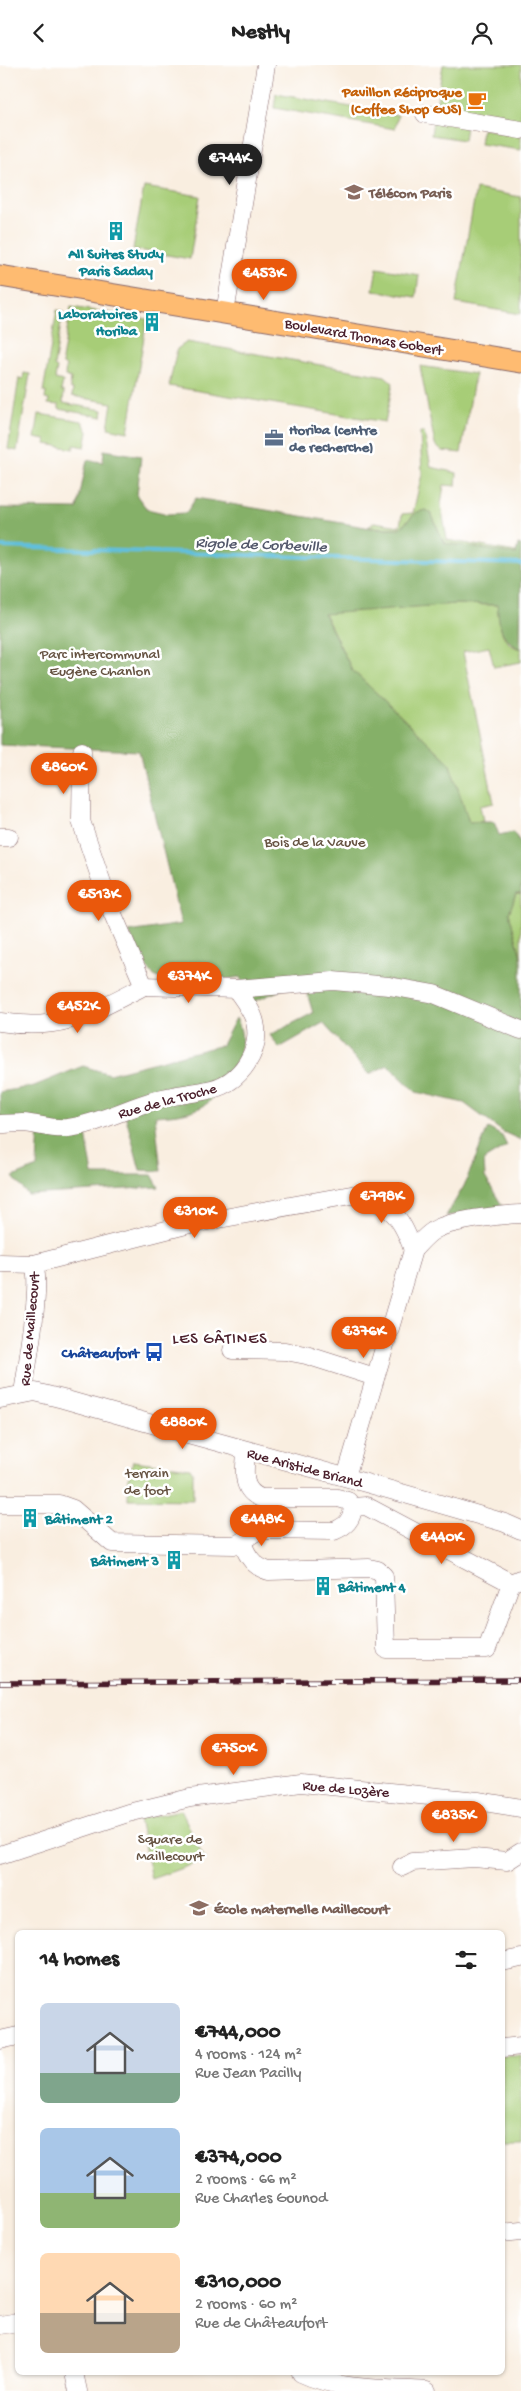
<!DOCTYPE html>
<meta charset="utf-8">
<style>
:root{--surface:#fff;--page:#f6f6f6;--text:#222;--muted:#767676;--accent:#ea580c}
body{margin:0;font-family:"Gochi Hand",sans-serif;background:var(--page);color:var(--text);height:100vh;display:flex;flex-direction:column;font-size:19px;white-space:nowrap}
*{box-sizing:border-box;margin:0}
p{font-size:16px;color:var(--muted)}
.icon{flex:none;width:28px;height:28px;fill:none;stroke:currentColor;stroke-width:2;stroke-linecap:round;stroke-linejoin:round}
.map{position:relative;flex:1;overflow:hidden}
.sheet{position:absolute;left:15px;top:1865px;width:490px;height:445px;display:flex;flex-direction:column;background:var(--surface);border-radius:8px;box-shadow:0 1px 4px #0004}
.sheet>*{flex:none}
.price{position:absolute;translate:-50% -42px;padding:0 11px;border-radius:18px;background:var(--accent);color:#fff;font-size:16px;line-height:32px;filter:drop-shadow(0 1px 2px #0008)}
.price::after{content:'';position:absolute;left:50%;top:30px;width:15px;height:11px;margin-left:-8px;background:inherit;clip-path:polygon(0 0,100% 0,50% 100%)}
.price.on{background:#222;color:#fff}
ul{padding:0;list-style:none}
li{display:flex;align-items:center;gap:15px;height:125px;padding:0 25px}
li span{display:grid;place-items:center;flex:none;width:140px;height:100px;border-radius:8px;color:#555}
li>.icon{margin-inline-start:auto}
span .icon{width:60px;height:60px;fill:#fffc;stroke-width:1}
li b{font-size:21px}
h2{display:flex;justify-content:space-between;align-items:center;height:60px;padding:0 25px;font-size:21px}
header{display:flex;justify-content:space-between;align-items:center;height:65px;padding:0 25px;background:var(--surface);font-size:22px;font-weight:700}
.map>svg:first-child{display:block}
.green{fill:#a7cd77;stroke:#787651}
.forest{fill:#85b068;stroke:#68684a}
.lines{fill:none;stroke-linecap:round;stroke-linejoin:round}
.stream{stroke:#60c0de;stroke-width:4}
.minor-casing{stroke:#87676a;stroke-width:19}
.major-casing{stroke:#87676a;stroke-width:23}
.minor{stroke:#fff;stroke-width:18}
.major{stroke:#febb71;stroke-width:21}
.rail-casing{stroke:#4a1f2b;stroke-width:5.5}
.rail{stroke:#fff;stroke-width:4;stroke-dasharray:11;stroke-linecap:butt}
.labels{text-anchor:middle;stroke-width:5;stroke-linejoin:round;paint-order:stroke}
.food-label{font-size:15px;font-weight:bold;fill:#c56008;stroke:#fff;text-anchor:end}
.education-label{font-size:15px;font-weight:bold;fill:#785e54;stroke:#fff;text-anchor:start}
.culture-label{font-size:15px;font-weight:bold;fill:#0d838f;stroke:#fff;text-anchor:end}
.street-label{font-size:15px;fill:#4a1f2b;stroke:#fff}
.service-label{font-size:15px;font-weight:bold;fill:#4e5e75;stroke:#fff;text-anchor:start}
.park-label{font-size:15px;fill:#665342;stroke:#fff}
.transit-label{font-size:15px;font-weight:bold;fill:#164399;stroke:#fff;text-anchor:end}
.water-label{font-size:16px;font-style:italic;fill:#52576a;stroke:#fff}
.neighbourhood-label{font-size:16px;letter-spacing:1px;fill:#4a1f2b;stroke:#fff}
</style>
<header><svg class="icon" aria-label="back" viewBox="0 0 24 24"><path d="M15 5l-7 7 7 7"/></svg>Nestly<svg class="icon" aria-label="person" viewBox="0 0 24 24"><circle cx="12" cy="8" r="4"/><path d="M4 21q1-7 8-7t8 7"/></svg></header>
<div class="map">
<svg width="521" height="2326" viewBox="0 0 521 2326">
<rect width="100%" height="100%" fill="#fff"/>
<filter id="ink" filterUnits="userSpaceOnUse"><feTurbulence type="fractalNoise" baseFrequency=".02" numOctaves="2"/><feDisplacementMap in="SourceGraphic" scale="10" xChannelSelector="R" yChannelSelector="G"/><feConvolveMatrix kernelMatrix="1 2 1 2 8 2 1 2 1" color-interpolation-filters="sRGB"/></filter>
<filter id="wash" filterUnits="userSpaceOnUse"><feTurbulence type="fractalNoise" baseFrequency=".0096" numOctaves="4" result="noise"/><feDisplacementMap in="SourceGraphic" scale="20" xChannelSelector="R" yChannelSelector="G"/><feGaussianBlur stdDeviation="1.12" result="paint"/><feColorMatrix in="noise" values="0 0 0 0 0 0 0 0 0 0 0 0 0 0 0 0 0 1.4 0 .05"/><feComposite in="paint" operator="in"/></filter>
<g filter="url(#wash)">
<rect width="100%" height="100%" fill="#f9eee0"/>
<g class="green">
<polygon points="443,0 521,0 521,55 436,41"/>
<polygon points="276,29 398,50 395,64 274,43"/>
<polygon points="433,55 466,61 464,75 431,70"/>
<polygon points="482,64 521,70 521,85 480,79"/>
<polygon points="144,122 200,131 190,194 133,184"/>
<polygon points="476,124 521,132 521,249 456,238"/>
<polygon points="377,203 419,210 416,232 373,225"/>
<polygon points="71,242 147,254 128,367 108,363 112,338 72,331 73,324 70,323 71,313 65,311 66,301 63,299 62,295"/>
<polygon points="57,245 63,246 54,301 57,303 55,314 63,316 61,326 64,327 63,338 103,345 102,352 59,344 59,340 48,339 49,335 45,334 46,327 43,327"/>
<polygon points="187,277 385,311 393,318 385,357 169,321 177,284"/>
<polygon points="420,301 475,309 461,388 442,386 435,380"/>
<polygon points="24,308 30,309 17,386 8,384 19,313 23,314"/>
<polygon points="39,349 82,356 88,367 85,382 74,380 74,384 46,379 46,375 35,373"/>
<polygon points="420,367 424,367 431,402 457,408 456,421 444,420 441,440 447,475 516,487 516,489 444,478 431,448 417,447 400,463 368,462 374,457 400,461 402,449 413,448 422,409"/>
<path d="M 455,539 L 498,540 C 498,558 501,580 521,584 L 521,597 L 494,602 L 489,582 L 463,587 L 494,738 L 480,741 L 483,756 L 469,757 L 449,697 L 352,605 L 324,548 Z"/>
<polygon points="516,829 521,829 521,892 509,848"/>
<polygon points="133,1396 190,1403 193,1408 193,1435 128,1434 129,1410"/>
<polygon points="181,1745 205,1795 151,1814 139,1754"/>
<polygon points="502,1991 521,1991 521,2076 503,2076"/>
</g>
<g class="forest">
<path d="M 104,385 L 141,391 L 137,431 L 147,444 L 168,449 L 186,448 L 196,433 L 371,463 L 400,463 L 417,447 L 426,445 L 431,448 L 444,478 L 516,489 L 518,479 L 521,480 L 520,584 C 499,572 500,562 497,540 L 455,539 L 324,549 L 352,605 L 449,697 L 469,757 L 494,757 L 499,770 L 513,767 L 521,778 L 521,829 L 516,829 L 509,848 L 521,892 L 521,1075 L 503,1067 L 464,1038 L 416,1027 L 388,1000 L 369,1009 L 323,958 L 279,983 L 270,970 L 313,948 L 306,925 L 285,923 L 251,938 L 240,912 L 221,915 L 164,916 L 154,911 L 145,900 L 129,867 L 181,859 L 139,686 L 0,680 L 0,443 L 77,444 L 87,395 L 103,397 Z"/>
<path d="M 236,953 C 247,972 241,995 227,1011 C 224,1013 220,1015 218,1018 C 215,1023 214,1032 210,1036 C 197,1049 171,1050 155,1051 L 161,1106 L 140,1105 L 125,1049 L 85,1063 L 93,1110 L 152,1110 L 159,1122 L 28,1130 L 13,1112 L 37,1102 L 39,1060 L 0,1059 L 0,1027 L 34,1021 L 83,1001 L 109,1009 L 222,980 Z"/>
<polygon points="488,1063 502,1071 507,1081 484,1095 485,1112 504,1144 446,1151 464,1121"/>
</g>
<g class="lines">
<polyline class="stream" points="0,482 521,499"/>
</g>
</g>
<g filter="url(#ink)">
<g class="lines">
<g class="minor-casing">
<g id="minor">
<polyline points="425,49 521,65"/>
<polyline points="225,248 266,0"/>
<polyline points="82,686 81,756 112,847 144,921"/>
<polyline points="0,772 9,772"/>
<polyline points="144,921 236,924 333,916 389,921 434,929 521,965"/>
<path d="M 0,957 C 62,967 91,948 144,921"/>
<path d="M 0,1059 C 8,1059 15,1058 23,1058 C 38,1059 53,1065 68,1063 C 98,1059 127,1043 156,1035 C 174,1029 194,1029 212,1024 C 240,1017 262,986 255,957 C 252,945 243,934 236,924"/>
<path d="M 0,1198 L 34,1199 L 186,1160 L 351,1130 C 389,1136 401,1150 413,1185"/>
<polyline points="232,1285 285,1286 306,1290 375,1312"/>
<path d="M 23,1328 C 27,1301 42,1221 34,1199"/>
<path d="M 0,1334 L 35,1327 L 63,1334 C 210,1376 358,1414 505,1458 L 521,1465"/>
<path d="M 346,1412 L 413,1185 C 419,1179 425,1171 433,1166 C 448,1155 501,1150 521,1149"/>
<path d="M 0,1439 L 59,1439 L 73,1444 L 112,1478 L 234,1480 C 245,1477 249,1469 260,1465 L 334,1466 C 346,1461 352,1455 353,1442 L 348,1436 L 338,1433 L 261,1433 C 240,1425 245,1405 246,1387"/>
<polyline points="353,1442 366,1441 511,1518 520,1514"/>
<path d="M 242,1478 C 248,1492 254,1502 269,1506 L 369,1503 L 378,1505 L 384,1511 L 386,1584 L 487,1584 L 511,1518"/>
<polyline points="0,1790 128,1748 190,1733 301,1718 478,1736 521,1743"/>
<polyline points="402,1802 412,1797 474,1793 507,1796 521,1787"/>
<polyline points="502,1897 521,1893"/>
<polyline points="0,1975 18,1971"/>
<polyline points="502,1983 521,1981"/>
<polyline points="502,2168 521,2166"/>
<polyline points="0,2260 18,2257"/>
<polyline points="74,2308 78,2326"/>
<path d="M 301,2308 C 339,2326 386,2323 427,2326"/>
</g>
</g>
<g class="major-casing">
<polyline id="major" points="0,211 521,297"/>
</g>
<use href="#minor" class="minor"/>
<use href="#major" class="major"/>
<g class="rail-casing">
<polyline id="rail" points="0,1618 521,1615"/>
</g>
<use href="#rail" class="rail"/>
</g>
</g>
<defs>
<g id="cafe-bare" transform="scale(1.5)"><path d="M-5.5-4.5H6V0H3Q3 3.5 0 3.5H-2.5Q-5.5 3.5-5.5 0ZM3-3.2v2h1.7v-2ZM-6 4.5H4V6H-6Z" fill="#e8710a" stroke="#fff" stroke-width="2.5" paint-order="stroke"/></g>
<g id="university-bare" transform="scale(1.5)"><path d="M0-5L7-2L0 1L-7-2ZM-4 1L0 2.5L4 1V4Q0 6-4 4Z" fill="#8d6e63" stroke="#fff" stroke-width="2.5" paint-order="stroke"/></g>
<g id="building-bare" transform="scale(1.5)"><path d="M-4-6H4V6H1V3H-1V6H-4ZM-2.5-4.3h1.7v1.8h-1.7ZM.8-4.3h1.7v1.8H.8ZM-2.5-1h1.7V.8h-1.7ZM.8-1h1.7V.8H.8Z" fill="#0f9aa8" stroke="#fff" stroke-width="2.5" paint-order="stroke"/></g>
<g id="office-bare" transform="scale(1.5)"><path d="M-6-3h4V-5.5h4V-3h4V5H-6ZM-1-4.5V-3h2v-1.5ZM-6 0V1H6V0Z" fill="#5c6f8a" stroke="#fff" stroke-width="2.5" paint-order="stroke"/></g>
<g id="bus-bare" transform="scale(1.5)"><path d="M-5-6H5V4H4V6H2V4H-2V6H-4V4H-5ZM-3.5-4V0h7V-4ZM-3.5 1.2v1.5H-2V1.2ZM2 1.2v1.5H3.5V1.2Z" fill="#1a4fb4" stroke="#fff" stroke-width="2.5" paint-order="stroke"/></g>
<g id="school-bare" transform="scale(1.5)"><path d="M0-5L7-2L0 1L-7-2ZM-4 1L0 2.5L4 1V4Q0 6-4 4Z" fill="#8d6e63" stroke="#fff" stroke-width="2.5" paint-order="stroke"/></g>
</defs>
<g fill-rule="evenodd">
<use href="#cafe-bare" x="477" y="35"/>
<use href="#university-bare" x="354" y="127"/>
<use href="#building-bare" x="116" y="166"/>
<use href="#building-bare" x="152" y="257"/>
<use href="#office-bare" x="274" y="373"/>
<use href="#bus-bare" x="154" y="1287"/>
<use href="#building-bare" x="30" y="1453"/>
<use href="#building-bare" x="174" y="1495"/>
<use href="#building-bare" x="323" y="1521"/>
<use href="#school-bare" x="199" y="1843"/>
</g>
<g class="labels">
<g class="food-label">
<text x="462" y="31">Pavillon Réciproque<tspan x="462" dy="17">(Coffee Shop GUS)</tspan></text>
</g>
<g class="education-label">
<text x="369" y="132">Télécom Paris</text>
<text x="214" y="1848">École maternelle Maillecourt</text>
</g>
<g class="culture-label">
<text x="116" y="193" text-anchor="middle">All Suites Study<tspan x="116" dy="17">Paris Saclay</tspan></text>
<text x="137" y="253">Laboratoires<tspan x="137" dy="17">Horiba</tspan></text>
<text x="45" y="1458" text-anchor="start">Bâtiment 2</text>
<text x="159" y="1500">Bâtiment 3</text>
<text x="338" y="1526" text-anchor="start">Bâtiment 4</text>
</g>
<g class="street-label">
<text transform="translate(364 271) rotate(10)" y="5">Boulevard Thomas Gobert</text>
<text transform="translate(167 1035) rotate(-15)" y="5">Rue de la Troche</text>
<text transform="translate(29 1264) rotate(-85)" y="5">Rue de Maillecourt</text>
<text transform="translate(305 1402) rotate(15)" y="5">Rue Aristide Briand</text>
<text transform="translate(346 1723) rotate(5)" y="5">Rue de Lozère</text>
</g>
<g class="service-label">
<text x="289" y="369">Horiba (centre<tspan x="289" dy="17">de recherche)</tspan></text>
</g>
<g class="park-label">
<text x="100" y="593">Parc intercommunal<tspan x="100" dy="17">Eugène Chanlon</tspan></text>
<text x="315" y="781">Bois de la Vauve</text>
<text x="147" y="1412">terrain<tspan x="147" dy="17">de foot</tspan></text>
<text x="170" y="1778">Square de<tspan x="170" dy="17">Maillecourt</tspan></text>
</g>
<g class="transit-label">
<text x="139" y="1292">Châteaufort</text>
</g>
<g class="water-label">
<text transform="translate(261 478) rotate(2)" y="6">Rigole de Corbeville</text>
</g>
<g class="neighbourhood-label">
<text x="220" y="1278">LES GÂTINES</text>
</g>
</g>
</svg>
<b class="price on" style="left:230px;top:121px">€744K</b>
<b class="price" style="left:264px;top:236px">€453K</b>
<b class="price" style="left:64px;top:730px">€860K</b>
<b class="price" style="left:99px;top:857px">€513K</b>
<b class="price" style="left:189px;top:939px">€374K</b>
<b class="price" style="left:78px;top:969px">€452K</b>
<b class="price" style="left:382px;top:1159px">€798K</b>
<b class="price" style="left:195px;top:1174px">€310K</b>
<b class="price" style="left:364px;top:1294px">€376K</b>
<b class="price" style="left:183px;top:1385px">€880K</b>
<b class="price" style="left:262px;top:1482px">€448K</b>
<b class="price" style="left:442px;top:1500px">€440K</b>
<b class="price" style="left:234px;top:1711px">€750K</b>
<b class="price" style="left:454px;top:1778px">€835K</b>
<section class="sheet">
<h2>14 homes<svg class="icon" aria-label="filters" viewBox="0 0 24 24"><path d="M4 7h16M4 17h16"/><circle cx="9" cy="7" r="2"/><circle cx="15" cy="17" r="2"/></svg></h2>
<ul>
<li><span style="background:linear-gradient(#c9d6e8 70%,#7fa58c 0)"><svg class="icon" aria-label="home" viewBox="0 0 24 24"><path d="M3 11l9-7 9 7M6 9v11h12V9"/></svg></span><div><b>€744,000</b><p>4 rooms · 124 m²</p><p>Rue Jean Pacilly</p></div></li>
<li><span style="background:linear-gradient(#a9c7e8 65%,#8fb573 0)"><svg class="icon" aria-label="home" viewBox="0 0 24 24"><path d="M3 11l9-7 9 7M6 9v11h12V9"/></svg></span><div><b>€374,000</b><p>2 rooms · 66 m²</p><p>Rue Charles Gounod</p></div></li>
<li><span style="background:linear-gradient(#ffd9b3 60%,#b9a48a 0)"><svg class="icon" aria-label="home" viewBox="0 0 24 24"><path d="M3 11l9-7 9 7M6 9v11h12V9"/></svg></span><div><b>€310,000</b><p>2 rooms · 60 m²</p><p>Rue de Châteaufort</p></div></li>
</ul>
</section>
</div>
